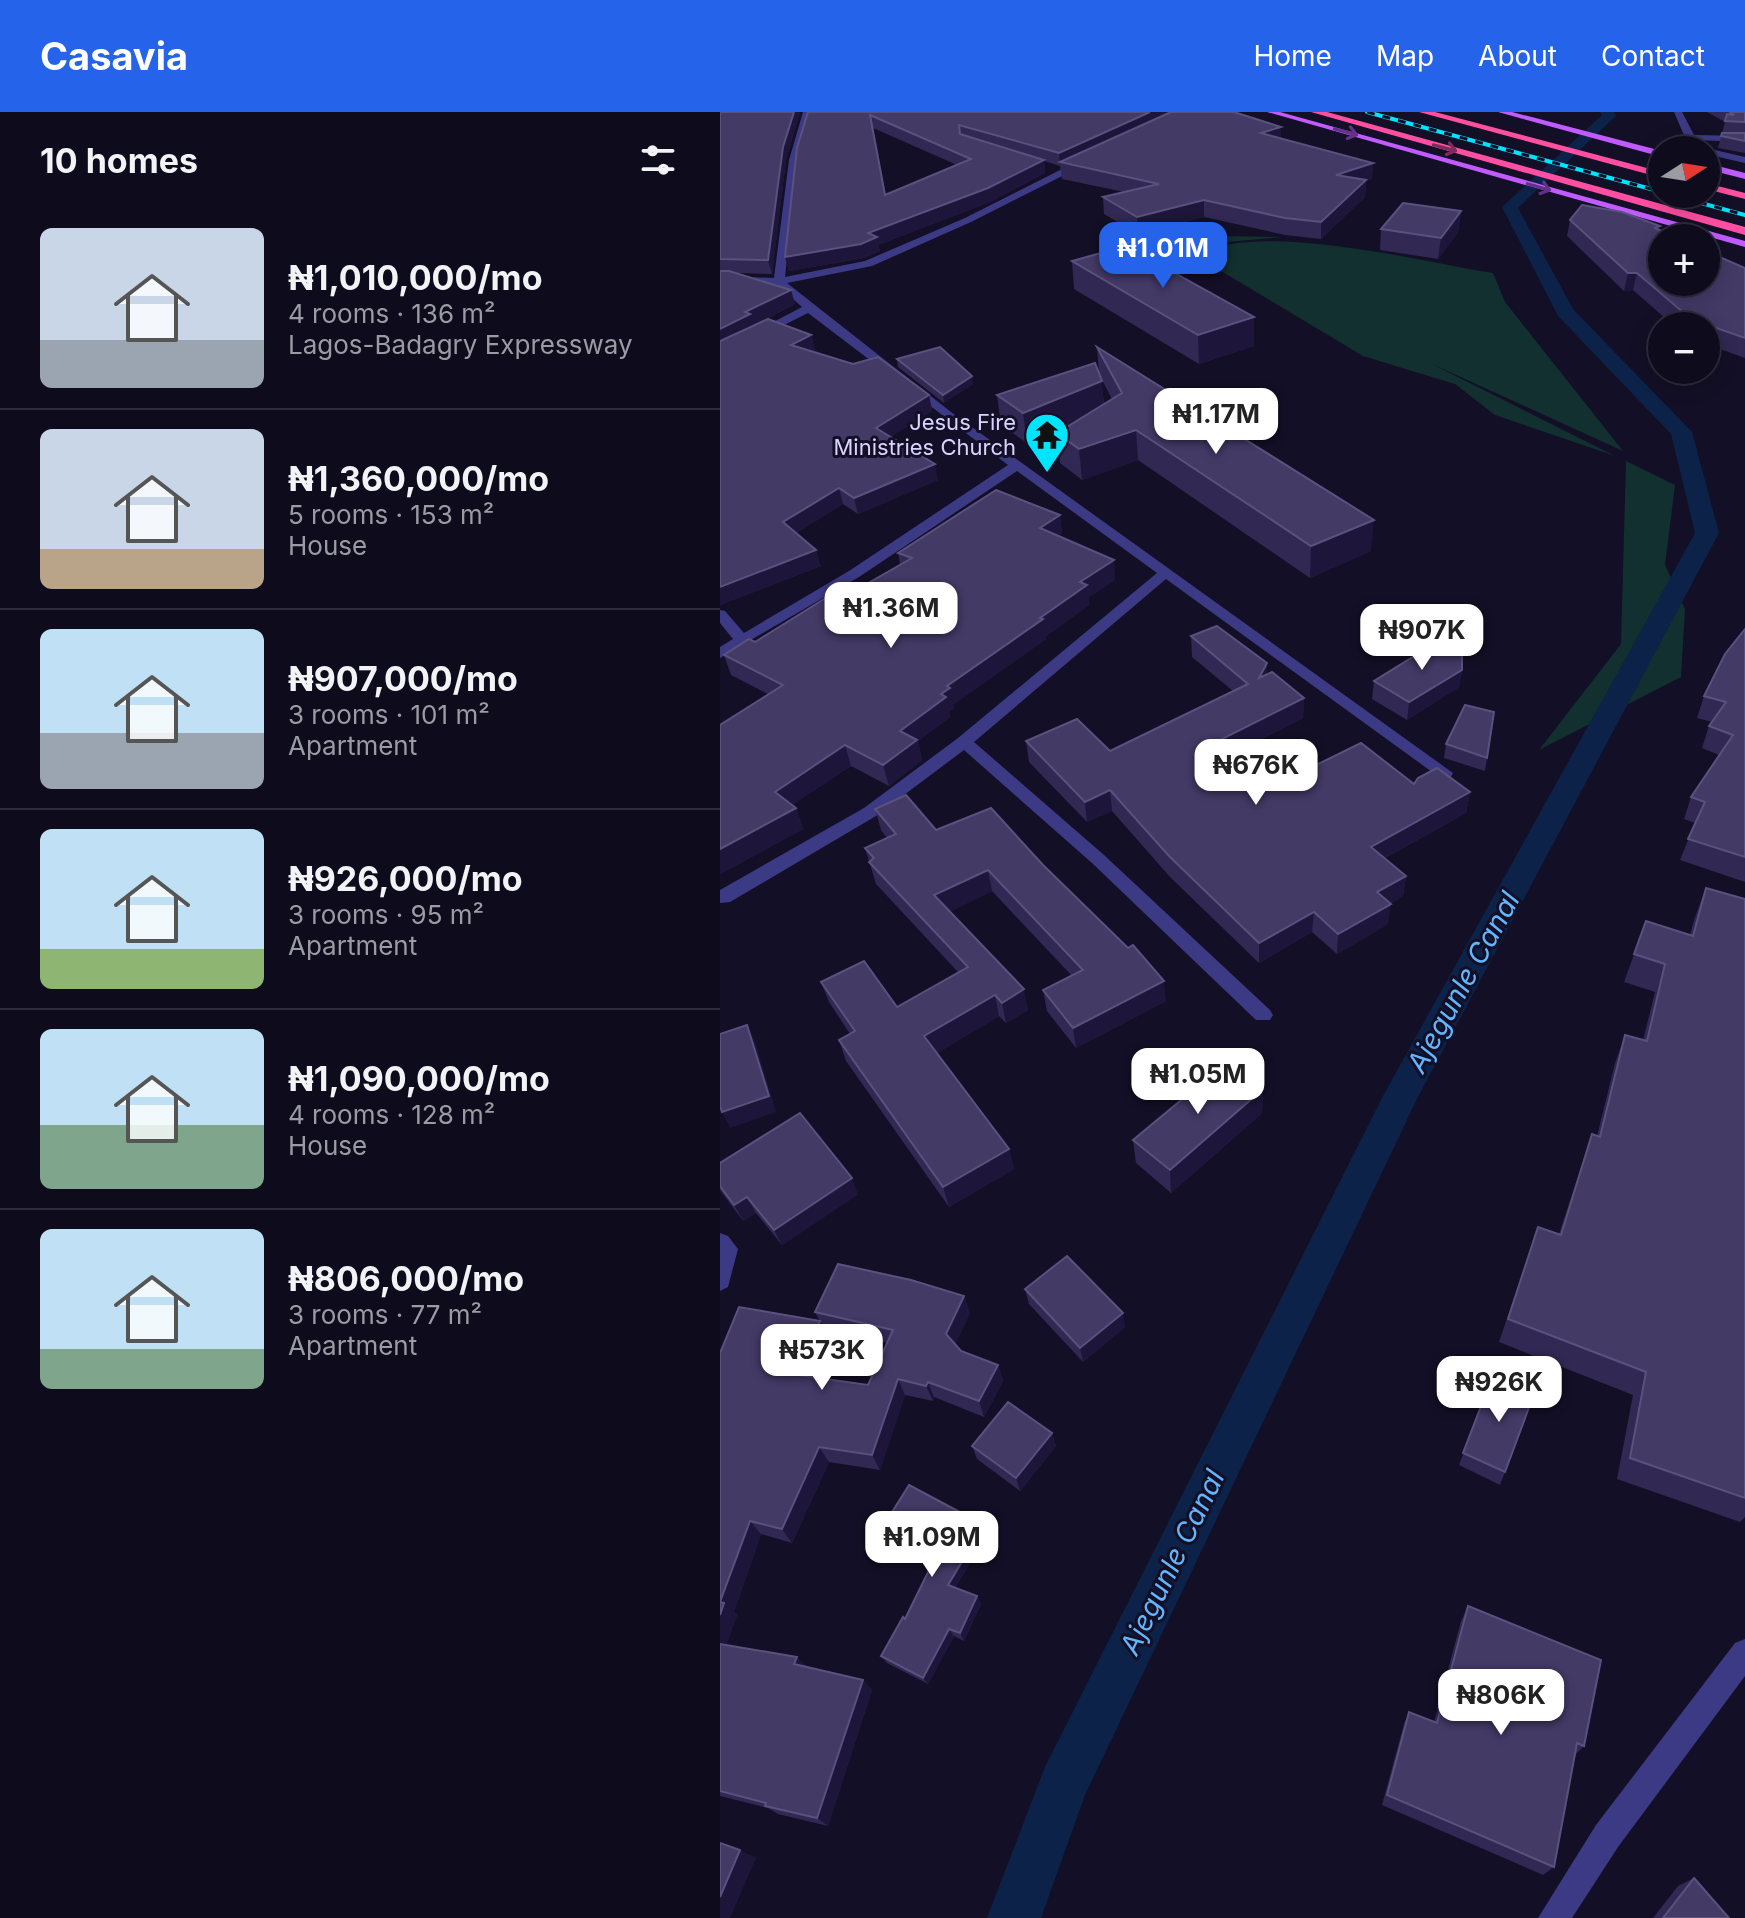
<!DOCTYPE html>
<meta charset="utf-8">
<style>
:root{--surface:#0e0b1c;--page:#1c1929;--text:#f1f3f6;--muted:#9b9ba3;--line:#2e2b3b;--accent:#2563eb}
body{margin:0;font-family:Inter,sans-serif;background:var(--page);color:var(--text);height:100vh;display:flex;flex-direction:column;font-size:30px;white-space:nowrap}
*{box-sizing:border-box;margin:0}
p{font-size:26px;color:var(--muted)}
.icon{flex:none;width:44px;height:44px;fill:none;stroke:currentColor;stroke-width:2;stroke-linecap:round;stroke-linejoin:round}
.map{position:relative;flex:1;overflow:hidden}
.drawer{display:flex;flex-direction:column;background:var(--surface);width:720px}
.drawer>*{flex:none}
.needle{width:52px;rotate:78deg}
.controls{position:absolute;left:928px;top:24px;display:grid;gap:16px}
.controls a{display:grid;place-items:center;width:72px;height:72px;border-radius:50%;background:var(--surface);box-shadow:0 4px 20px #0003,0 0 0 2px var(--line);font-size:40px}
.price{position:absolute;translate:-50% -68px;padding:0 18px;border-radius:16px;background:#fff;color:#222;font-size:26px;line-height:52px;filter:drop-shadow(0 2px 4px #0008)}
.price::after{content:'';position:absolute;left:50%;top:48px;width:24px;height:18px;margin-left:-12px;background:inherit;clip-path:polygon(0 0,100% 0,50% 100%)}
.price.current{background:var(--accent);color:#fff}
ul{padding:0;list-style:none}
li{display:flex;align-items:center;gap:24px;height:200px;padding:0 40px}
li+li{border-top:2px solid var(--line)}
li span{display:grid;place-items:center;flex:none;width:224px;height:160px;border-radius:12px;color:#555}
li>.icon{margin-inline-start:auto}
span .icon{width:96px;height:96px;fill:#fffc;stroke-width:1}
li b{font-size:34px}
h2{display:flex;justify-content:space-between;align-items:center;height:96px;padding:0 40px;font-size:34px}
header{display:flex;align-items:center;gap:48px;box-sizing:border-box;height:112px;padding:0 40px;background:var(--accent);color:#fff}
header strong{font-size:38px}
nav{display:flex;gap:44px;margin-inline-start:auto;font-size:28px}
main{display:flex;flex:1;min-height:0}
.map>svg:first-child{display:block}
.green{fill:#12302f}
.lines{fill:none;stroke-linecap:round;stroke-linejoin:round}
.canal{fill:#0c2248;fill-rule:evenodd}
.street{fill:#3d3a85;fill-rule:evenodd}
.primary{fill:#c25bff;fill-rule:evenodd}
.highway{fill:#ff4fa3;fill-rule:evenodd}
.rail-casing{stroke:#00e5ff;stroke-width:4}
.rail{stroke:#130f26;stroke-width:3;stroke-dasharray:8;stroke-linecap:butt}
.wall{fill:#312854;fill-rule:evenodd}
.shaded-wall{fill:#1d163a}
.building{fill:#433a66;stroke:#5a527e;stroke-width:2;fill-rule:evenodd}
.oneway{stroke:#623188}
.oneway2{stroke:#7d2c5e}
.labels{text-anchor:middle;stroke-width:6;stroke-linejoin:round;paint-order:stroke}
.far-poi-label{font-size:22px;fill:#d9d4ff;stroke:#130f26;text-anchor:end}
.water-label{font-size:28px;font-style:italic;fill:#62b6ff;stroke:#130f26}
</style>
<header>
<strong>Casavia</strong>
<nav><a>Home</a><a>Map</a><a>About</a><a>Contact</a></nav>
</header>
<main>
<section class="drawer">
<h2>10 homes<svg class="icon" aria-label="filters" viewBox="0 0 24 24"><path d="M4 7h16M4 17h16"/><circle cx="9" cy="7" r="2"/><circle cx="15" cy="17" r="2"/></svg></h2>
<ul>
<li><span style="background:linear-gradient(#c9d6e8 70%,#9aa5b1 0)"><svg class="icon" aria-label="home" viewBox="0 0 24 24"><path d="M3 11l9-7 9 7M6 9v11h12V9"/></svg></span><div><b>₦1,010,000/mo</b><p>4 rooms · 136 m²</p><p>Lagos-Badagry Expressway</p></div></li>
<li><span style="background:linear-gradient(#c9d6e8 75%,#b9a48a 0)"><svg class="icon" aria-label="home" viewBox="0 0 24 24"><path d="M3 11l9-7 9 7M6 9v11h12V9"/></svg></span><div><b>₦1,360,000/mo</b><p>5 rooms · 153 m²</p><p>House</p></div></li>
<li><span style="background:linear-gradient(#bfe0f5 65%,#9aa5b1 0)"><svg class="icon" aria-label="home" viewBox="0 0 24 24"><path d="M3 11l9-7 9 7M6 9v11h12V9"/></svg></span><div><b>₦907,000/mo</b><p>3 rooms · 101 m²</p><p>Apartment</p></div></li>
<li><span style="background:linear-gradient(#bfe0f5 75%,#8fb573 0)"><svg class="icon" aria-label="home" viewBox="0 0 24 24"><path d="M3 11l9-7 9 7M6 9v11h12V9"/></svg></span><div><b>₦926,000/mo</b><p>3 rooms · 95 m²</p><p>Apartment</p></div></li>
<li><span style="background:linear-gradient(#bfe0f5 60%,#7fa58c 0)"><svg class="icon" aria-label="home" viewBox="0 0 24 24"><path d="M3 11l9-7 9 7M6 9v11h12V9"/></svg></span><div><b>₦1,090,000/mo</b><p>4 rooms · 128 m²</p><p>House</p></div></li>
<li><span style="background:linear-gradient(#bfe0f5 75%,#7fa58c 0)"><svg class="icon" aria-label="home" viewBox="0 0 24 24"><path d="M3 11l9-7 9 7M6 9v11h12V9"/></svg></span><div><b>₦806,000/mo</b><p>3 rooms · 77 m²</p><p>Apartment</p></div></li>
</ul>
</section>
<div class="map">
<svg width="1025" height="1806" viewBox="0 0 1025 1806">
<rect width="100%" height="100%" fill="#130f26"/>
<g class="green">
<path d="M 490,124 L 563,125 L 485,132 L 473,138 L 479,141 C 547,110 697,149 773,161 L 785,190 L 903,339 L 710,251 L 895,344 L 775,303 L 735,272 L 643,244 L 466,138 Z"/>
<polygon points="906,349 955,373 945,453 965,497 961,565 819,638 901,532"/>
</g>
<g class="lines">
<polygon class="canal" points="880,0 894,0 896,4 798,96 853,197 972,320 999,421 697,987 365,1683 321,1806 267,1806 325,1655 663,984 975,421 951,322 838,204 782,95 882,3"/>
<g class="street">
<polygon points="83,0 91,0 77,48 65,165 145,149 245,106 360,48 366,48 366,52 251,110 152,154 67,171 231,300 733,661 731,665 719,665 446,467 254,630 384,743 550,898 553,903 550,908 536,908 372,751 244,638 156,704 10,790 0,791 0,778 144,696 238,626 437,461 297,359 139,465 0,546 0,535 13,527 0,511 0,498 5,499 24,521 129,459 288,353 88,201 0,245 0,238 82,195 56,172 0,170 0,164 54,166 69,48"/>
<polygon points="954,0 962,0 974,23 1025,24 1025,30 976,28 977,35 970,37"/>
<polygon points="986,36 1025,45 1025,51 986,42 986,38 982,38"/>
<polygon points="0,1121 8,1124 18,1137 8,1175 0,1179"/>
<polygon points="1025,1527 1025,1564 898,1735 852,1806 818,1806 876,1713 1015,1531"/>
</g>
<g class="primary">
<polygon points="547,0 560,0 1025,129 1025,135"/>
<polygon points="778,0 792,0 942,39 942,45"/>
<polygon points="986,51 1025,61 1025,67 986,57"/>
</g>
<g class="highway">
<polygon points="591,0 607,0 1025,115 1025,123"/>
<polygon points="699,0 715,0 942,60 942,66"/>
<polygon points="986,71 1025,81 1025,87 986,77"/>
</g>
<g class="rail-casing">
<g id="rail">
<polyline points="647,0 942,80"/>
<polyline points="948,82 1025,103"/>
</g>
</g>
<use href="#rail" class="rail"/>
</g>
<g class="wall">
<polygon points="0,0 80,0 66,48 52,162 16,161 75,192 33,214 91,223 95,238 91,239 209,283 212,299 170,325 218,368 138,402 123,392 76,421 101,454 0,493"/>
<path d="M 88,0 L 561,27 L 653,51 L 652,67 L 646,69 L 645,85 L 601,127 L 565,123 L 484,105 L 418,122 L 384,102 L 383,85 L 404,80 L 342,67 L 340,54 L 324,49 L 325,61 L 270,90 L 158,133 L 160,139 L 144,146 L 69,159 L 65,145 ZM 153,16 L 237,53 L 165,83 Z"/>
<polygon points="987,0 1025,0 1025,41 998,36 1005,10"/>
<polygon points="741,99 738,120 718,147 660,138 661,117"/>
<polygon points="850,108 939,118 1025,156 1025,246 986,232 986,214 954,214 913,178 904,179 847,124"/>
<polygon points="352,149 534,234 479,252 354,177"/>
<path d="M 377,235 L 651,439 L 590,466 L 418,348 L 362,368 L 340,351 L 337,321 L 352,312 L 307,331 L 281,313 L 277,283 L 379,262 ZM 381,266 L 392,287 L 384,292 Z"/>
<polygon points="177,247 253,272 224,291 178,255"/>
<polygon points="340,403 342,422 339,424 395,468 369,485 369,493 326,524 326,527 234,592 234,596 229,600 230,605 198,629 202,648 169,674 131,654 72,693 76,696 83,717 0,762 48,582 11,563 4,543 35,530 136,478 180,452 178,441"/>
<polygon points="1025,517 1025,770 960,748 975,711 964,707 971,685 999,643 982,636 989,614 992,610 977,606 984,584"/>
<polygon points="471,524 547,551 547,563 584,586 583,606 500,649 539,681 694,672 750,680 746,701 665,746 686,764 683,784 670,792 668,812 617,842 592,820 539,851 450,765 392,699 367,710 309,650 306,629 390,639 513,579 472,545"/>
<polygon points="742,558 739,575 687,608 652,587 654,569"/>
<polygon points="726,632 767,646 765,659 724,646"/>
<polygon points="155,697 216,718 446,889 356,936 327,899 323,878 352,864 272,779 229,800 308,898 286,911 279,904 217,941 289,1037 294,1057 229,1095 126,949 119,928 130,922 109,890 101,870 177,895 238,860 156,772 145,736 167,726 161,718"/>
<polygon points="986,776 1025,787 1025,1405 1020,1410 897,1367 913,1283 779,1230 818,1115 839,1122 863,1049 872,1022 877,1024 895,951 905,923 923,928 935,880 904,870 926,809 970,823 975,805"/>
<polygon points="543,977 542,1001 451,1081 416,1051 413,1028"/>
<polygon points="0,1051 138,1082 62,1133 36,1101 23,1109 0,1078"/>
<polygon points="305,1177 405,1215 363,1250 309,1192"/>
<polygon points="244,1184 250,1201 235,1232 241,1239 278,1253 283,1269 264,1305 214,1285 213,1289 185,1283 160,1358 109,1350 72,1431 41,1422 14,1500 17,1503 6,1533 87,1555 143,1568 152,1578 108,1714 58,1702 48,1696 0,1684 0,1241 109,1226 93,1265 148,1273 167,1231 104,1217 95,1200"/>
<polygon points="773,1263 785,1360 780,1373 739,1353"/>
<polygon points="332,1321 336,1334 300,1379 257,1347 252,1334"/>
<polygon points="164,1413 267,1422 235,1476 257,1484 261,1492 244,1529 234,1524 208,1572 167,1551 161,1544 185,1507 215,1447 169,1422"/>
<polygon points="748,1494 864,1634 855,1643 834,1755 823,1763 662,1693 684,1612 689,1600 714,1610 741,1509"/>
<polygon points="974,1766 1009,1806 933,1806 958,1774"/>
</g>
<g class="shaded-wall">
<polygon points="74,0 80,0 66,48 52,162 48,148 63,35"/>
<polygon points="430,0 459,0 340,50 340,54 339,41"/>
<polygon points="561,15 561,30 541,21"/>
<polygon points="324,48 325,61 270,90 158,133 160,139 144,146 69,159 65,145 148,121"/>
<polygon points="653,51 652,67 646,69 645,85 601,127 601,110 616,63"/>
<polygon points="484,88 484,105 418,122 417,105"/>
<polygon points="741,99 738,120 718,147 721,126"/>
<polygon points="908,161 917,161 913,178 904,179"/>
<polygon points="71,178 75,192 33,213 34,217 0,235 0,217 25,200"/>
<polygon points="534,205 534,234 479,252 478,223"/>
<polygon points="91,223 95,238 75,248 71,233"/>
<polygon points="252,264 253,272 224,291 223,283"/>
<polygon points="382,269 384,298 307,331 303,301"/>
<polygon points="209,283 212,299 159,332 156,316"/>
<polygon points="416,318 418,348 362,368 359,337"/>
<polygon points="215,352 218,368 138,402 134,386"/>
<polygon points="119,376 123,392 68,426 63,410"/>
<polygon points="340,403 342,422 323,435 320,416"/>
<polygon points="654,408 651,439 590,466 591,434"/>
<polygon points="96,438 101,454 0,493 0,475"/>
<polygon points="394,448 395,468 369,485 369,493 326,524 326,527 234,592 234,596 229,600 230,605 198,629 202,648 169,674 163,653 180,619 221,582 227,574 320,506 360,470"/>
<polygon points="547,551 547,571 539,566"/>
<polygon points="742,558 739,575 687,608 689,590"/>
<polygon points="584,586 583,606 484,657 484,636"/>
<polygon points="125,633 131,654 62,700 55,680"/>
<polygon points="390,678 392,699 367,710 365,690"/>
<polygon points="750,680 746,701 648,755 651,735"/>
<polygon points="76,696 83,717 0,762 0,737"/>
<polygon points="268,758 272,779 219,805 214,783"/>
<polygon points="686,764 683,784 654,801 657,780"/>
<polygon points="671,792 668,812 617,842 618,822"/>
<polygon points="594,800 592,820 539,851 539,831"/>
<polygon points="444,869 446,889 356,936 353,916"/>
<polygon points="304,877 308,898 286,911 282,891"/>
<polygon points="275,883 279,904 210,945 204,924"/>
<polygon points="27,913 35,929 56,1000 10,1016 2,1000"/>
<polygon points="543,977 542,1001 451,1081 450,1058"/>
<polygon points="289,1037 294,1057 229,1095 223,1075"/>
<polygon points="132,1066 138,1082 62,1133 54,1118"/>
<polygon points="27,1085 36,1101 23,1109 14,1093"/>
<polygon points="244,1184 250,1201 232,1238 226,1222"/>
<polygon points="403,1201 405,1215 363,1250 360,1236"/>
<polygon points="100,1209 109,1226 87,1279 77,1263"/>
<polygon points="278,1253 283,1269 264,1305 259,1289"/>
<polygon points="178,1267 185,1283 160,1358 152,1343"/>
<polygon points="208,1270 214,1285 213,1289 206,1274"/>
<polygon points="332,1321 336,1334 300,1379 296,1366"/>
<polygon points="99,1335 109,1350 72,1431 62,1417"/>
<polygon points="30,1409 41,1422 14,1500 17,1503 3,1542 0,1539 0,1490"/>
<polygon points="264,1413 267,1422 232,1481 228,1473"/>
<polygon points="257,1484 261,1492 244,1529 240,1521"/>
<polygon points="229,1517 234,1524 208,1572 203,1566"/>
<polygon points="77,1545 88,1556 74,1552"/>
<polygon points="143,1568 152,1578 108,1714 97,1706"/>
<polygon points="20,1738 36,1746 10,1806 0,1806 0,1785"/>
</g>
<g class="building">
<polygon points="0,0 74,0 63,35 48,148 0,147"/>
<path d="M 88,0 L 430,0 L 339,41 L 239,13 L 240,22 L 324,48 L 268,76 L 148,121 L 157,125 L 141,132 L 65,145 L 77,36 ZM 150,3 L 251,47 L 165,83 Z"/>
<polygon points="451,0 514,0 561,15 541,21 653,51 616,63 646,68 601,110 565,106 484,88 417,105 383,85 439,72 340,50"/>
<polygon points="1010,0 1025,0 1025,10 1005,9 1007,2 1014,3"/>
<polygon points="1002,21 1025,21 1025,29 1001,24"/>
<polygon points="683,91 741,99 721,126 661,117"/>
<polygon points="862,93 902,100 940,114 935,116 958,126 942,126 942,170 986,170 986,139 1025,156 1025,226 971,207 917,161 908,161 850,108"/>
<polygon points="406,134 534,205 478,223 352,149"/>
<polygon points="0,159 9,159 71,178 25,200 30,202 0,217"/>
<polygon points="48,207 91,223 71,233 133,252 158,245 209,283 156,316 215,352 134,386 119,376 63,410 96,438 0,475 0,229"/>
<polygon points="220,235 252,264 223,283 177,247"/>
<polygon points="377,235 654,408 591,434 416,318 359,337 337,321 402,281"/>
<polygon points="375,251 382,269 303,301 277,283"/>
<polygon points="276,378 340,403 320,416 394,448 360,470 367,473 320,506 323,507 227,574 230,576 221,582 226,585 180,619 197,628 163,653 125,633 55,680 76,696 0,737 0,613 63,573 4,543 29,527 35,530 125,474 136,478 192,446 178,441"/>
<polygon points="497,514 547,551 539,566 552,560 584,586 484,636 539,681 641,631 694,672 698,666 717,656 750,680 651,735 686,764 657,780 671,792 618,822 594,800 539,831 449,744 390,678 365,690 306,629 357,607 390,639 528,572 471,524"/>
<polygon points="1025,517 1025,745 968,727 985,690 971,685 1013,623 989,614 1006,590 984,584 1005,542"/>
<polygon points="717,530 742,544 742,558 689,590 654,569"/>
<polygon points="745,593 774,600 767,646 726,632"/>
<polygon points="186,683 216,718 271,696 323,753 408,836 413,833 444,869 353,916 323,878 363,858 268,758 214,783 304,877 282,891 275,883 204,924 289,1037 223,1075 119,928 135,919 101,870 144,849 177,895 248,855 149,750 154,746 145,736 176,722 155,697"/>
<polygon points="986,776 1025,787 1025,1386 910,1346 926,1260 788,1207 818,1115 841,1123 872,1022 880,1025 905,923 927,929 945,852 914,842 926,809 973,824"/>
<polygon points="27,913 49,984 2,1000 0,994 0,922"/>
<polygon points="507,950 543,977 450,1058 413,1028"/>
<polygon points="80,1001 132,1066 54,1118 27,1085 14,1093 0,1074 0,1051"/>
<polygon points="347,1144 403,1201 360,1236 305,1177"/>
<polygon points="118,1152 191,1168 244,1184 226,1222 241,1239 278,1253 259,1289 208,1270 206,1274 178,1267 152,1343 99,1335 62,1417 30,1409 0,1490 4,1491 0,1503 0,1241 19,1195 100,1209 77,1263 148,1273 173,1218 95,1200"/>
<polygon points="773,1263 814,1282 785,1360 743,1341"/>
<polygon points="288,1290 332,1321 296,1366 252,1334"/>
<polygon points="189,1373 264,1413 228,1473 257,1484 240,1521 229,1517 203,1566 161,1544 183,1505 185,1507 217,1442 164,1413"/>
<polygon points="748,1494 881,1548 864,1634 857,1631 834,1755 667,1683 689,1600 717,1611"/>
<polygon points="0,1532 77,1545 74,1552 143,1568 97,1706 45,1694 46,1691 0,1679"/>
<polygon points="0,1731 20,1738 0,1785"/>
<polygon points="974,1766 1009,1806 943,1806"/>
</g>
<defs><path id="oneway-shaft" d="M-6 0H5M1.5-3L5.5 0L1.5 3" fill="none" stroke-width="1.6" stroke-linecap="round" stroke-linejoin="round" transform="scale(2)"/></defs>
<g class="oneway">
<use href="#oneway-shaft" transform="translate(626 20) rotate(15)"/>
<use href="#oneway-shaft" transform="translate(819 75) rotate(16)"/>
</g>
<use class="oneway2" href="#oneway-shaft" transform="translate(725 36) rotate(15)"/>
<defs>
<g id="temple-pin" transform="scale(2.3)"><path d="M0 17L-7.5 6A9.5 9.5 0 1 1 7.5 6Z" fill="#00e5ff" stroke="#130f26"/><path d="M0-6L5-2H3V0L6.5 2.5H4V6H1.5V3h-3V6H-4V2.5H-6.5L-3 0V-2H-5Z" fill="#111"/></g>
</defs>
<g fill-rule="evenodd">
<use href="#temple-pin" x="327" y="323"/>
</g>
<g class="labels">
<g class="far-poi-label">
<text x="296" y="318">Jesus Fire<tspan x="296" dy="25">Ministries Church</tspan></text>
</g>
<g class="water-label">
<text transform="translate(743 870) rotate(-61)" y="10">Ajegunle Canal</text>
<text transform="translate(452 1450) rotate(-64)" y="10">Ajegunle Canal</text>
</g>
</g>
</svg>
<div class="controls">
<a><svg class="needle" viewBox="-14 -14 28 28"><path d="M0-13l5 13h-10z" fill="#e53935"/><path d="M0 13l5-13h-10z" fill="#9b9ba3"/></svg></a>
<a>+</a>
<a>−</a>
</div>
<b class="price current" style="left:443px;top:178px">₦1.01M</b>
<b class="price" style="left:496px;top:344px">₦1.17M</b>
<b class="price" style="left:171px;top:538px">₦1.36M</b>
<b class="price" style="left:702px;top:560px">₦907K</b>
<b class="price" style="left:536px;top:695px">₦676K</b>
<b class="price" style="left:478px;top:1004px">₦1.05M</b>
<b class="price" style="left:102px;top:1280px">₦573K</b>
<b class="price" style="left:779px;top:1312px">₦926K</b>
<b class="price" style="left:212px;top:1467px">₦1.09M</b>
<b class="price" style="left:781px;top:1625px">₦806K</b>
</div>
</main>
